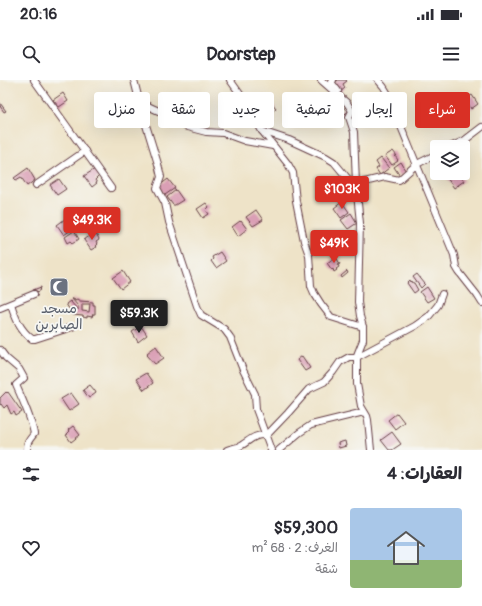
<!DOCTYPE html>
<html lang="ar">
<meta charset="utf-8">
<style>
:root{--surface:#fff;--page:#f7f7f7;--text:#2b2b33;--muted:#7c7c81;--accent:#d93025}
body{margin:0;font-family:Pangolin,"Playpen Sans Arabic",sans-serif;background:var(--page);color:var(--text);direction:rtl;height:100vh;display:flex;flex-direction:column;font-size:15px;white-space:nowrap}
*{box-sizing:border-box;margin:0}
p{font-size:13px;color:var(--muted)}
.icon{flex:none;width:22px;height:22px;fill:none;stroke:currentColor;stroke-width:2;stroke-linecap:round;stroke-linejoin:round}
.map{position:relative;height:370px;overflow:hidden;direction:ltr}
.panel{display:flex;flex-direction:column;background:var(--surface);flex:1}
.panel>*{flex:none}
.guide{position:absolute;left:12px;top:12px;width:458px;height:36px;direction:rtl;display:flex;gap:8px}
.fabs{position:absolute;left:430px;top:60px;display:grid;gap:8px}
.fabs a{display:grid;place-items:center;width:40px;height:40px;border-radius:4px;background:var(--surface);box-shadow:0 4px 16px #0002;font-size:20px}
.price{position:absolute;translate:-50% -34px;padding:0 9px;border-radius:4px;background:var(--accent);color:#fff;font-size:13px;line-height:26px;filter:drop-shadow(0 1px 2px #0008)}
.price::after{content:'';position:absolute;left:50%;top:24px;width:12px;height:9px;margin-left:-6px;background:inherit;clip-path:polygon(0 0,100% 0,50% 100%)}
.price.active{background:#222;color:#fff}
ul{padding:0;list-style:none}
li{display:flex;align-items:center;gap:12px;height:100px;padding:0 20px}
li span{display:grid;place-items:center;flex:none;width:112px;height:80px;border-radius:4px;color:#555}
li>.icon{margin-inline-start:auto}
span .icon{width:48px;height:48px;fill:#fffc;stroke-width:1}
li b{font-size:17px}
h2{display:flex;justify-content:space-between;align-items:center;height:48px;padding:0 20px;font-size:17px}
.tag{padding:0 14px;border-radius:4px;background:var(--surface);box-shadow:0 4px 16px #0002;font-size:14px;line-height:36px}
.tag.active{background:var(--accent);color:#fff}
.status{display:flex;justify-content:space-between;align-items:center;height:28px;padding:0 20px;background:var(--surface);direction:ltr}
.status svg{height:11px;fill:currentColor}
header{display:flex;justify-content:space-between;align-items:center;height:52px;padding:0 20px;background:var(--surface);font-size:18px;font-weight:700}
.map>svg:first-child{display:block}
.building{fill:#da9fb5;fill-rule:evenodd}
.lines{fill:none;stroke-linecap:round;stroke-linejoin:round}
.minor-casing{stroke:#633c43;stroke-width:8}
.minor{stroke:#fff;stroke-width:6}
.labels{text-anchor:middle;stroke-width:3.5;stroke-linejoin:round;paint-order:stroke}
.worship-label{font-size:14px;fill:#5b616d;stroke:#f6f6f2}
</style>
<div class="status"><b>20:16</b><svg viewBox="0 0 49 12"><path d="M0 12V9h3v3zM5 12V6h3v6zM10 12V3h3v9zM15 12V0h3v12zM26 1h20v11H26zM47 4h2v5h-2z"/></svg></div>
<header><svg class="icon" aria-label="menu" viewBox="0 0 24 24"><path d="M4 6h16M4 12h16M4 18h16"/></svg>Doorstep<svg class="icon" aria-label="search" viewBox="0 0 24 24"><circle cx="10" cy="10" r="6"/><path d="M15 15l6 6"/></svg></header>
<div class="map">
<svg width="482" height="370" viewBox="0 0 482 370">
<rect width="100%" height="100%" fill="#f6f6f2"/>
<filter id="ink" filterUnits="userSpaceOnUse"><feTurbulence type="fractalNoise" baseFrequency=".025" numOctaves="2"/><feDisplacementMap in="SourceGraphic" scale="8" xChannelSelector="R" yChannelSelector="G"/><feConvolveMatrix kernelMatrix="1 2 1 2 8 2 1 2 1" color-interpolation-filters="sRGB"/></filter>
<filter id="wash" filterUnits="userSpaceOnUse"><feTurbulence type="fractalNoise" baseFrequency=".012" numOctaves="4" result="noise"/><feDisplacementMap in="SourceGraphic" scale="16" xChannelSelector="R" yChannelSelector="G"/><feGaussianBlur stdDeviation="0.9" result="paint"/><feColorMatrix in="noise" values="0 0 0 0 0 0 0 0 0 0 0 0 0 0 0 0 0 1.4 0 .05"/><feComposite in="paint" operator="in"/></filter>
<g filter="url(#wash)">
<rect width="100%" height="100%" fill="#eee3c8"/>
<g id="blocks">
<g class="building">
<polygon points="338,0 346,0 347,1 343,4 345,8 340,12 334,3"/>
<polygon points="63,13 68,21 59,27 53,20"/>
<polygon points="472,15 478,24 471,29 469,25 466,27 462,21"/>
<polygon points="269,22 269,23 271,22 276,28 273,31 272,29 269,31 271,33 267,35 261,26"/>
<polygon points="0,23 6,31 4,32 0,26"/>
<polygon points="346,27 349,31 339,38 336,34"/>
<polygon points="393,71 397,76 395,76 398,80 397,80 398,81 392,85 385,76"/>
<polygon points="381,78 389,88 380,95 376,89 379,87 376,82"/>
<polygon points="401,82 404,87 403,87 406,91 400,96 394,87"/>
<polygon points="28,88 35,100 27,106 21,97 16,100 14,98"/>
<polygon points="95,89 100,95 95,100 97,103 92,107 84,96"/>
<polygon points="454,93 458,93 464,101 454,108 447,98"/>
<polygon points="59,99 66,109 57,115 50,105"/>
<polygon points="168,99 175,108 165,115 159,106"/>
<polygon points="176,110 183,120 175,125 173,125 167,117"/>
<polygon points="342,122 349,132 341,138 334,128"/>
<polygon points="206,123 209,127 206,130 209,134 203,138 197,129"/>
<polygon points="256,130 263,140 253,146 246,137"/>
<polygon points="351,133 357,143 348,149 341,140"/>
<polygon points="65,139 72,148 71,150 64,155 57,145"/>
<polygon points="240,141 240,142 241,141 247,149 238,156 232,147"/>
<polygon points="74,151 79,159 73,163 71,161 68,163 65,157"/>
<polygon points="95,152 99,160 96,162 97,164 95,166 96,167 91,170 84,160"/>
<polygon points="220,172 226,181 216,188 211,181 213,179 212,177"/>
<polygon points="336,177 340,184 338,185 339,187 336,189 337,190 334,192 333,189 332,190 327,183"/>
<polygon points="123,191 130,202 121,209 113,198"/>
<polygon points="347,191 348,193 342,198 341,196"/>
<polygon points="417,194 425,204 421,208 413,197"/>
<polygon points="410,200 411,202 412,201 413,203 414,203 418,210 414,213 407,203"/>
<polygon points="41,207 41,208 40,209 41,210 38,212 37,211 34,212 33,210"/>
<polygon points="427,207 434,218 427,222 420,212"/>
<path d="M 74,218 L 75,220 L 77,219 L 80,221 L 93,222 L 93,225 L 95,225 L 95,234 L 93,234 L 92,237 L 87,236 L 87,238 L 83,237 L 83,236 L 73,235 L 66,224 L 70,221 L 78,230 L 78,226 L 72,219 ZM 82,224 L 90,224 L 89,232 L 82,231 Z"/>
<polygon points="141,246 147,255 138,262 132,252"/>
<polygon points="156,266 164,278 155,284 147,275 148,274 147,273"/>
<polygon points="302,276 310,288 305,291 297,280"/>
<polygon points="146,293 153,303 144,310 136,299"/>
<polygon points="90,305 95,311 96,313 89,318 83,310"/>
<polygon points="6,312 7,313 8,312 22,332 16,336 14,332 11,334 7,325 4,328 1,324 0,325 0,318"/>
<polygon points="71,313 79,324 69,331 61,319"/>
<polygon points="397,333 404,342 395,349 388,340"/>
<polygon points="73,346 80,355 71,362 66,355 68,354 67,353 69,351 68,350"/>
<polygon points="392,352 401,364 392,370 389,370 381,360"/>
<polygon points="345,361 346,366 339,368 338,363"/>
</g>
</g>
</g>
<g filter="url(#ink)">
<use href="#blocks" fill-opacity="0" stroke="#633c43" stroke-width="1"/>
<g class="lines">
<g class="minor-casing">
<g id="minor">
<polyline points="34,0 111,108"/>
<polyline points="134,0 142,32 158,84 161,97 157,108 165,123 169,142 197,226 201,235 224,249 230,257 243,290 255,314 256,329 271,370"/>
<polyline points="230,0 240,14 262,51 288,84 293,93 296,121 304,161 309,175 311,206 314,213 321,224 331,237 363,247"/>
<polyline points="321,0 347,23 352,31 349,37 354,52 356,104 360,143 358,222 360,236 363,247 363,260 357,275 357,304 361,326 367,336 368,340 371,370"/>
<polyline points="333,0 331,2 338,11"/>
<path d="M 378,0 C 387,9 391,19 395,32 L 454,175 L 456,187 L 459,192 L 477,215 L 482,223"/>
<polyline points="139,22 163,33 187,47 206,52 223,53 245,61 273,66"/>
<polyline points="262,51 289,60 326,77 334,82 349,100 356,104 385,97 399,100 417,84 437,74"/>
<polyline points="450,67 465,60 482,47"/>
<polyline points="36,105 85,71"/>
<path d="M 11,224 C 15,237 20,250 32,259 L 35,259 L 72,247"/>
<polyline points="0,228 34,214"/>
<path d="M 0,270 L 6,278 L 19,289 L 24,298 L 16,305 C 23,321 31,337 34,354 C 30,359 26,363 27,370"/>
<polyline points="266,356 288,333 309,309 324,302 333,292 340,282 349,277 357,277 415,246 429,236 438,225 442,214"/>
<path d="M 227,370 C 232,368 238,368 242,365 C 250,360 256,354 265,355"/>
<polyline points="279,370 299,353 311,345 364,332"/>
</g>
</g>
<use href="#minor" class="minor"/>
</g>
</g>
<defs>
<g id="mosque-square" transform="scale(1)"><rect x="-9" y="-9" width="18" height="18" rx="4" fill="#6b7280" stroke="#f6f6f2"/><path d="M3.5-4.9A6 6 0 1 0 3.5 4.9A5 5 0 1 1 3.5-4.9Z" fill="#fff"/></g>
</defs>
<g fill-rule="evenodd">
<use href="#mosque-square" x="59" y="207"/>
</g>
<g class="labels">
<g class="worship-label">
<text x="59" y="233">مسجد<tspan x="59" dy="16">الصابرين</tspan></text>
</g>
</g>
</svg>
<div class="fabs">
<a><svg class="icon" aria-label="layers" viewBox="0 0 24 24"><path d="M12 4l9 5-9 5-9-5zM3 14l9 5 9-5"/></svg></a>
</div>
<b class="price" style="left:342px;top:130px">$103K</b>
<b class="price" style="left:92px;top:161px">$49.3K</b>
<b class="price" style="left:334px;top:184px">$49K</b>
<b class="price active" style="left:139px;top:254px">$59.3K</b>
<div class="guide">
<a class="tag active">شراء</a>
<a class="tag">إيجار</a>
<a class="tag">تصفية</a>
<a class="tag">جديد</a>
<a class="tag">شقة</a>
<a class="tag">منزل</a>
</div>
</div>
<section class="panel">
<h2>العقارات: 4<svg class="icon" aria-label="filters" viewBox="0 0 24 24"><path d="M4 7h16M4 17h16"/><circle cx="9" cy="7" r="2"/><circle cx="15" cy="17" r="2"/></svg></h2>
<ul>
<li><span style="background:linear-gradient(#a9c7e8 65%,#8fb573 0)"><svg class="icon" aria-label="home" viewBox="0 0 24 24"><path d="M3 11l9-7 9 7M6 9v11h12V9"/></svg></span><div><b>$59,300</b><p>الغرف: 2 · 68 m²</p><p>شقة</p></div><svg class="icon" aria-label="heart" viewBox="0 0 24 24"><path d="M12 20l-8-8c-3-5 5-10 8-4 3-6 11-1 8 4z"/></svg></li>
</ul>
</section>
